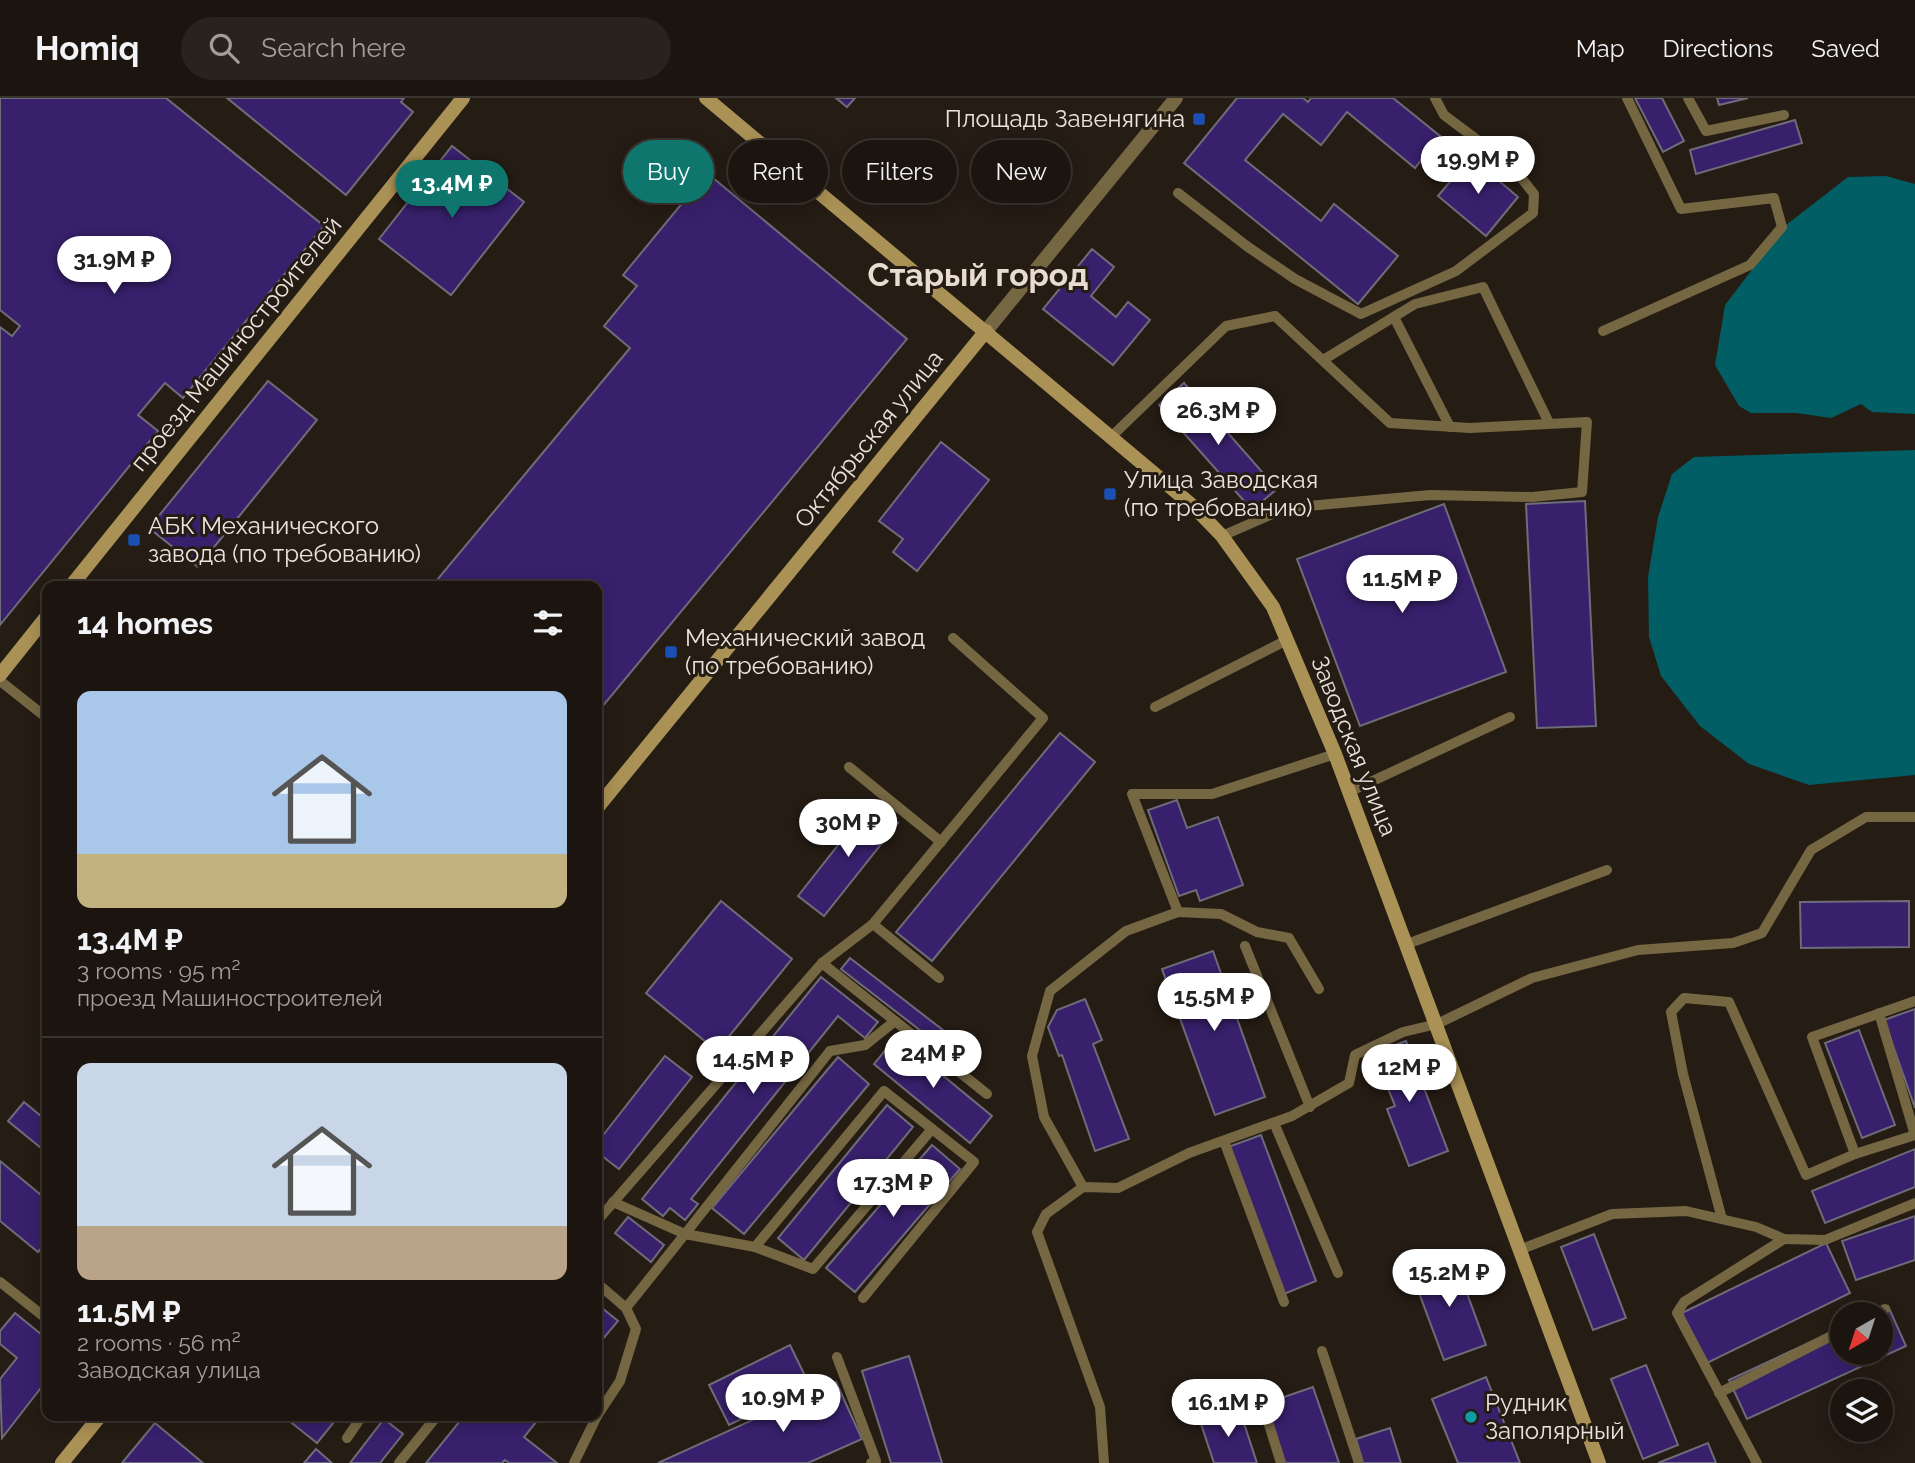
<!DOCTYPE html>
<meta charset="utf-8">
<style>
:root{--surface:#1c150f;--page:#29221d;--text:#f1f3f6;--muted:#a09f9e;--line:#3a342f;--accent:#0f766e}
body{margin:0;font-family:Raleway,sans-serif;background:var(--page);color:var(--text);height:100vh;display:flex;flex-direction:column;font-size:26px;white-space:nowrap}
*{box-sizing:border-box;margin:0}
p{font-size:23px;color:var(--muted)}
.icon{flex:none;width:38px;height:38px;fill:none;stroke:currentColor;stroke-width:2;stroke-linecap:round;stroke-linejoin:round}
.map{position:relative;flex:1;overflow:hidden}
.details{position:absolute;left:42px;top:483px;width:560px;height:840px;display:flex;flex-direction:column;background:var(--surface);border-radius:14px;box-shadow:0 4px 18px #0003,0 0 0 2px var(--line)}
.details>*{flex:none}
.hud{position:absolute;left:623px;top:42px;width:665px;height:63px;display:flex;gap:14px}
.needle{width:46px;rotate:219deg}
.buttons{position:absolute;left:1830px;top:1204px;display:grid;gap:14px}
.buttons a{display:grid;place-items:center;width:63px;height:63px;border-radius:50%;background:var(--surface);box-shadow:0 4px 18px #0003,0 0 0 2px var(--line);font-size:35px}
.price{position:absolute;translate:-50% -60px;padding:0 16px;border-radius:24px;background:#fff;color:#222;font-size:23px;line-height:46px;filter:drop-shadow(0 2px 4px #0008)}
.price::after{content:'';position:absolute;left:50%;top:42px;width:21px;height:16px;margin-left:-10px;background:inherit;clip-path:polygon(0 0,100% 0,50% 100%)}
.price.on{background:var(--accent);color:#fff}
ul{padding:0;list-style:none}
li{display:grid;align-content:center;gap:14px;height:371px;padding:0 35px}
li+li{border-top:2px solid var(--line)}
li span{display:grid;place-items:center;height:217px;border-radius:14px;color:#555}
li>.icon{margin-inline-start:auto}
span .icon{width:126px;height:126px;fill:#fffc;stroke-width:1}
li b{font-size:30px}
h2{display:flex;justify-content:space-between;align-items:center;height:84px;padding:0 35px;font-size:30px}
.tag{padding:0 24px;border-radius:32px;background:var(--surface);box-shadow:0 4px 18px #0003,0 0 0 2px var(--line);font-size:24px;line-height:63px}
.tag.on{background:var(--accent);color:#fff}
header{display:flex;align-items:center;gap:42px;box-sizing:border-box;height:98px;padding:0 35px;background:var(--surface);border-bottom:2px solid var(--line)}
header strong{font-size:33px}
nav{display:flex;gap:38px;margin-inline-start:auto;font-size:24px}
.search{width:490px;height:63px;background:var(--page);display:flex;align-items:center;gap:18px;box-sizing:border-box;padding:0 24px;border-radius:38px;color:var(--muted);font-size:26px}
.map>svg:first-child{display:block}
.water{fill:#005e64}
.building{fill:#38206c;stroke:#6e6c79;stroke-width:2}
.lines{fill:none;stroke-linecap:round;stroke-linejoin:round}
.lane{stroke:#766743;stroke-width:10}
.street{stroke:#766743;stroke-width:14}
.secondary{stroke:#aa9155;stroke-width:14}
.transit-dot{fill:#1a4fb4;stroke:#251c14;stroke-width:2.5}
.culture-dot{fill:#0f9aa8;stroke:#251c14;stroke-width:2.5}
.labels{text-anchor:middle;stroke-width:6;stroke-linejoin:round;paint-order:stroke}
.poi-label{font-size:24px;fill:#eae3de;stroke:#251c14;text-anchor:start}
.street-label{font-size:24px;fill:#eae3de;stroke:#251c14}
.district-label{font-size:32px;font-weight:bold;fill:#e8dbd0;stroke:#251c14}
</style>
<header>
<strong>Homiq</strong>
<div class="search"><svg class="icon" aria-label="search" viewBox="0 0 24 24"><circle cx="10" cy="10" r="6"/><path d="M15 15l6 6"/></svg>Search here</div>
<nav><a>Map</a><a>Directions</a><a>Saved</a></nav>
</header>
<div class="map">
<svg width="1915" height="1365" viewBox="0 0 1915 1365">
<rect width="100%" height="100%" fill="#251c14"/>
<g class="water">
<polygon points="1886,78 1915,86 1915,316 1872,314 1861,306 1831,320 1796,315 1751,315 1739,308 1715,267 1725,207 1786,127 1848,79"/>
<polygon points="1915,352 1915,677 1809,687 1749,666 1700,628 1661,578 1649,539 1648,479 1658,419 1672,376 1694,359"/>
</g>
<g class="building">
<polygon points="0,0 166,0 324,128 183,300 165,285 138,317 158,333 0,527 0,229 12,238 20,228 0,212"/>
<polygon points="227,0 404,0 401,4 413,14 346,97"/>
<polygon points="836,0 855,0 847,9"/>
<polygon points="1237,0 1303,0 1308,4 1311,0 1393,0 1440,38 1415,70 1347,14 1321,47 1283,16 1245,62 1321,123 1334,106 1398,158 1358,206 1184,65"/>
<polygon points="1635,0 1662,0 1684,43 1663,54"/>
<polygon points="1717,0 1748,0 1719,7"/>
<polygon points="1795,22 1802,45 1696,76 1690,52"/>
<polygon points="452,48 524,104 451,197 379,141"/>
<polygon points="1471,59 1518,99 1486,138 1438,98"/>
<polygon points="707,75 907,241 597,615 597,488 432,488 630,250 604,228 637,188 623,177"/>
<polygon points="1092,151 1114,169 1091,198 1116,219 1128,204 1150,222 1113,267 1043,211"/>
<polygon points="268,283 317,322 198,469 149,430"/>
<polygon points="1184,285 1277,391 1252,412 1159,307"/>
<polygon points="941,344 989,382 917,473 893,454 903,441 879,423"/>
<polygon points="1585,403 1596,628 1537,630 1526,406"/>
<polygon points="1444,406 1506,574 1360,628 1297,461"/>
<polygon points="1060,635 1095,664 932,863 896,834"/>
<polygon points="1177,702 1187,730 1218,719 1243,787 1200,803 1196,792 1179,798 1148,712"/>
<polygon points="872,704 898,725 824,818 798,798"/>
<polygon points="721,803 792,861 717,953 646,895"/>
<polygon points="1909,803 1909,849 1801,850 1800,804"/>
<polygon points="1213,853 1265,999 1215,1017 1162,871"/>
<polygon points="850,860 979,960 970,971 841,871"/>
<polygon points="821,879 878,924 865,940 838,918 691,1101 698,1106 685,1122 670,1110 663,1118 642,1101"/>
<polygon points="1085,901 1102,942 1093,946 1129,1041 1095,1053 1062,957 1059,958 1048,929 1057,912"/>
<polygon points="1915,911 1915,1010 1884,922"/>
<polygon points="1859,932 1895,1027 1862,1040 1825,945"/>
<polygon points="896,939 992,1018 970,1045 874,966"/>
<polygon points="1406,943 1448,1053 1409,1068 1387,1011 1395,1008 1383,978 1375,981 1366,958"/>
<polygon points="665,958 692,979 619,1071 597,1054 597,1045"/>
<polygon points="838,959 869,986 744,1136 712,1110"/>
<polygon points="24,1004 47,1023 47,1055 8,1023"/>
<polygon points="887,1007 913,1029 804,1162 778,1140"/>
<polygon points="1261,1037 1316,1183 1284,1196 1228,1049"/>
<polygon points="932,1047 960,1071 855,1194 826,1170"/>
<polygon points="1915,1051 1915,1089 1825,1125 1812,1093"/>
<polygon points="0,1063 47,1102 47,1144 38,1154 0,1123"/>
<polygon points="1915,1118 1915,1162 1856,1182 1842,1143"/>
<polygon points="628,1119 664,1147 651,1164 615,1135"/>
<polygon points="1594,1136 1626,1220 1593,1232 1561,1149"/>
<polygon points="1826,1145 1850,1195 1707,1265 1682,1215"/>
<polygon points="1454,1160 1486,1247 1444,1262 1412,1176"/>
<polygon points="597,1206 618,1223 597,1248"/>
<polygon points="1888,1208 1906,1248 1747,1321 1729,1282 1843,1229 1843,1255 1881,1255 1881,1216 1870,1216"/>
<polygon points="15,1215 47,1241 47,1282 2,1340 0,1281 17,1260 0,1246 0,1233"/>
<polygon points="790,1247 810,1288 729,1327 709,1287"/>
<polygon points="909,1258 942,1365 891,1365 862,1273"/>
<polygon points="1646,1267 1678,1347 1643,1361 1611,1281"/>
<polygon points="1486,1279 1509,1337 1520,1365 1458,1365 1432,1301"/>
<polygon points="836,1284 862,1341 808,1365 658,1365"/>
<polygon points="1313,1289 1339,1365 1284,1365 1264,1306"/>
<polygon points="1239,1310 1257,1365 1214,1365 1200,1323"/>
<polygon points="283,1318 339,1318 317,1345"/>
<polygon points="464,1318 541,1318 524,1339 557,1365 509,1365 505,1362 502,1365 426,1365"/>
<polygon points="384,1321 403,1336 380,1365 350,1365"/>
<polygon points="155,1325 203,1365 122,1365"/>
<polygon points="1390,1330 1401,1365 1363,1365 1356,1341"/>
<polygon points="1708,1345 1716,1365 1658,1365"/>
<polygon points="316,1351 332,1365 304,1365"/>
</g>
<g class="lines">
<g class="lane">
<polyline points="1688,0 1706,33 1784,17"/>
<polyline points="1178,95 1248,149 1295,181 1361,216 1456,173 1533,115 1534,96 1511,67 1444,17 1435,0"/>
<polyline points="1394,219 1450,329"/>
<polyline points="1603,233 1750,167 1782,129 1774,100 1681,111 1627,0"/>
<polyline points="1323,262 1415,206 1483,189 1549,325"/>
<polyline points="1112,338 1226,228 1275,218 1390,325 1470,330 1587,324 1582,394 1532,399 1430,397 1286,410 1222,438"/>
<polyline points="0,583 47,620"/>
<polyline points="1155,609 1287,542"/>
<polyline points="849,669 941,744"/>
<polyline points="1349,694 1510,619"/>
<polyline points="873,826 1043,620 953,540"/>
<polyline points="1407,846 1607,772"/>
<polyline points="1245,848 1310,1009"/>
<polyline points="822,865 987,996"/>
<polyline points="1319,891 1289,840 1257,834 1221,816 1178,814 1132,696 1212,696 1335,656"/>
<polyline points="1879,915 1915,1037"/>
<polyline points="1274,1025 1338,1175"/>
<polyline points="1224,1043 1284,1204"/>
<polyline points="1855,1056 1812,939 1915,903"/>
<polyline points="1083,1089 1044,1019 1032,958 1050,893 1126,833 1178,814"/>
<polyline points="613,1104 685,1136 830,953 865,947 895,923"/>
<polyline points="1722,1121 1683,976 1671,914 1684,900 1729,904 1806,1077 1855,1056 1915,1037"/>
<polyline points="597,1123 822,865 873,826 939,880"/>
<polyline points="755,1149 813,1171 932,1031"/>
<polyline points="1519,1152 1612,1116 1686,1113 1756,1129 1784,1141 1825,1142 1915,1105"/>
<polyline points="0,1184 47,1221"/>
<polyline points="597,1185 626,1210 636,1231 620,1283 597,1318"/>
<polyline points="626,1210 685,1136 755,1149 884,993 974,1064 863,1200"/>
<polyline points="1875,1216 1885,1211"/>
<polyline points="1322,1253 1359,1365"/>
<polyline points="837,1259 876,1363 871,1365"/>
<polyline points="1719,1295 1843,1232"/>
<polyline points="1261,1301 1281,1365"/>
<polyline points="347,1340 362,1318"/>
<polyline points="399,1365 437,1318"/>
<polyline points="574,1365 597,1318"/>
<polyline points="1104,1365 1100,1309 1037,1134 1046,1116 1083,1089 1118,1090 1189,1055 1292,1018 1349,985 1355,957 1403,934 1437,926 1532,880 1638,852 1733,845 1762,835 1811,752 1866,719 1915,719"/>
<polyline points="1757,1365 1677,1215 1684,1204 1784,1141"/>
</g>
<polyline class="street" points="986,233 1176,0"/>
<g class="secondary">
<polyline points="706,0 1193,408 1222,438 1273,509 1335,656 1599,1365"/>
<polyline points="71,488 463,0"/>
<polyline points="0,577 47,518"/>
<polyline points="597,710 986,233"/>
<polyline points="62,1365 100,1318"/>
</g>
</g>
<g class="transit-dot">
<rect x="1192" y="14" width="14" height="14" rx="3.5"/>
<rect x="1103" y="389" width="14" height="14" rx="3.5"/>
<rect x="127" y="435" width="14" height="14" rx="3.5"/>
<rect x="664" y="547" width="14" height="14" rx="3.5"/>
</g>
<circle class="culture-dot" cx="1471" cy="1319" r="7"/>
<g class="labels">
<g class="poi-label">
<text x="1185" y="29" text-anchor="end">Площадь Завенягина</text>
<text x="1124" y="390">Улица Заводская<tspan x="1124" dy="28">(по требованию)</tspan></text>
<text x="148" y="436">АБК Механического<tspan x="148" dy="28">завода (по требованию)</tspan></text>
<text x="685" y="548">Механический завод<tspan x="685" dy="28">(по требованию)</tspan></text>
<text x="1485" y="1313">Рудник<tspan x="1485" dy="28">Заполярный</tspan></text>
</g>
<g class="street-label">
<text transform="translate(236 246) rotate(-51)" y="8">проезд Машиностроителей</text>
<text transform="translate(869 341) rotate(-51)" y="8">Октябрьская улица</text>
<text transform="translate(1354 648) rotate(68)" y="8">Заводская улица</text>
</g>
<g class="district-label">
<text x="978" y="188">Старый город</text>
</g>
</g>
</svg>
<div class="buttons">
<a><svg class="needle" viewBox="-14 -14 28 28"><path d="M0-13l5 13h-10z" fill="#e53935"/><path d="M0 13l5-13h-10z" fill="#a09f9e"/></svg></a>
<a><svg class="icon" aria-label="layers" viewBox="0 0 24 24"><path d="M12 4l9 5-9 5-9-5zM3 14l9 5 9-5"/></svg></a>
</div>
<b class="price" style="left:1478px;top:98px">19.9M ₽</b>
<b class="price on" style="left:452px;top:122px">13.4M ₽</b>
<b class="price" style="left:114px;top:198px">31.9M ₽</b>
<b class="price" style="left:1218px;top:349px">26.3M ₽</b>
<b class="price" style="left:1402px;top:517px">11.5M ₽</b>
<b class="price" style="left:848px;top:761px">30M ₽</b>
<b class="price" style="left:1214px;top:935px">15.5M ₽</b>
<b class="price" style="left:933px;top:992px">24M ₽</b>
<b class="price" style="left:753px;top:998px">14.5M ₽</b>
<b class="price" style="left:1409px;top:1006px">12M ₽</b>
<b class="price" style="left:893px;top:1121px">17.3M ₽</b>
<b class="price" style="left:1449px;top:1211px">15.2M ₽</b>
<b class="price" style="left:783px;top:1336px">10.9M ₽</b>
<b class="price" style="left:1228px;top:1341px">16.1M ₽</b>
<div class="hud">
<a class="tag on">Buy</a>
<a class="tag">Rent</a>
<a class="tag">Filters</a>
<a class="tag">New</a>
</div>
<section class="details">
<h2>14 homes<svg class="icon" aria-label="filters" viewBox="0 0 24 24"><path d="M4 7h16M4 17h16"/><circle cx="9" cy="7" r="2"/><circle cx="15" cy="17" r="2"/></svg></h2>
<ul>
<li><span style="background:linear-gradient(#a9c7e8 75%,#c2b280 0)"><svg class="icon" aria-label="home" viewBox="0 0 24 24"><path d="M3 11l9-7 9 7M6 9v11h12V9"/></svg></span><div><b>13.4M ₽</b><p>3 rooms · 95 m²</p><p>проезд Машиностроителей</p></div></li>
<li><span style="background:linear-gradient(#c9d6e8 75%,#b9a48a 0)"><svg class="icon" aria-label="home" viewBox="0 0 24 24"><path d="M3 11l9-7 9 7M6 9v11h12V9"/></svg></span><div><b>11.5M ₽</b><p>2 rooms · 56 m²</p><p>Заводская улица</p></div></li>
</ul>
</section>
</div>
